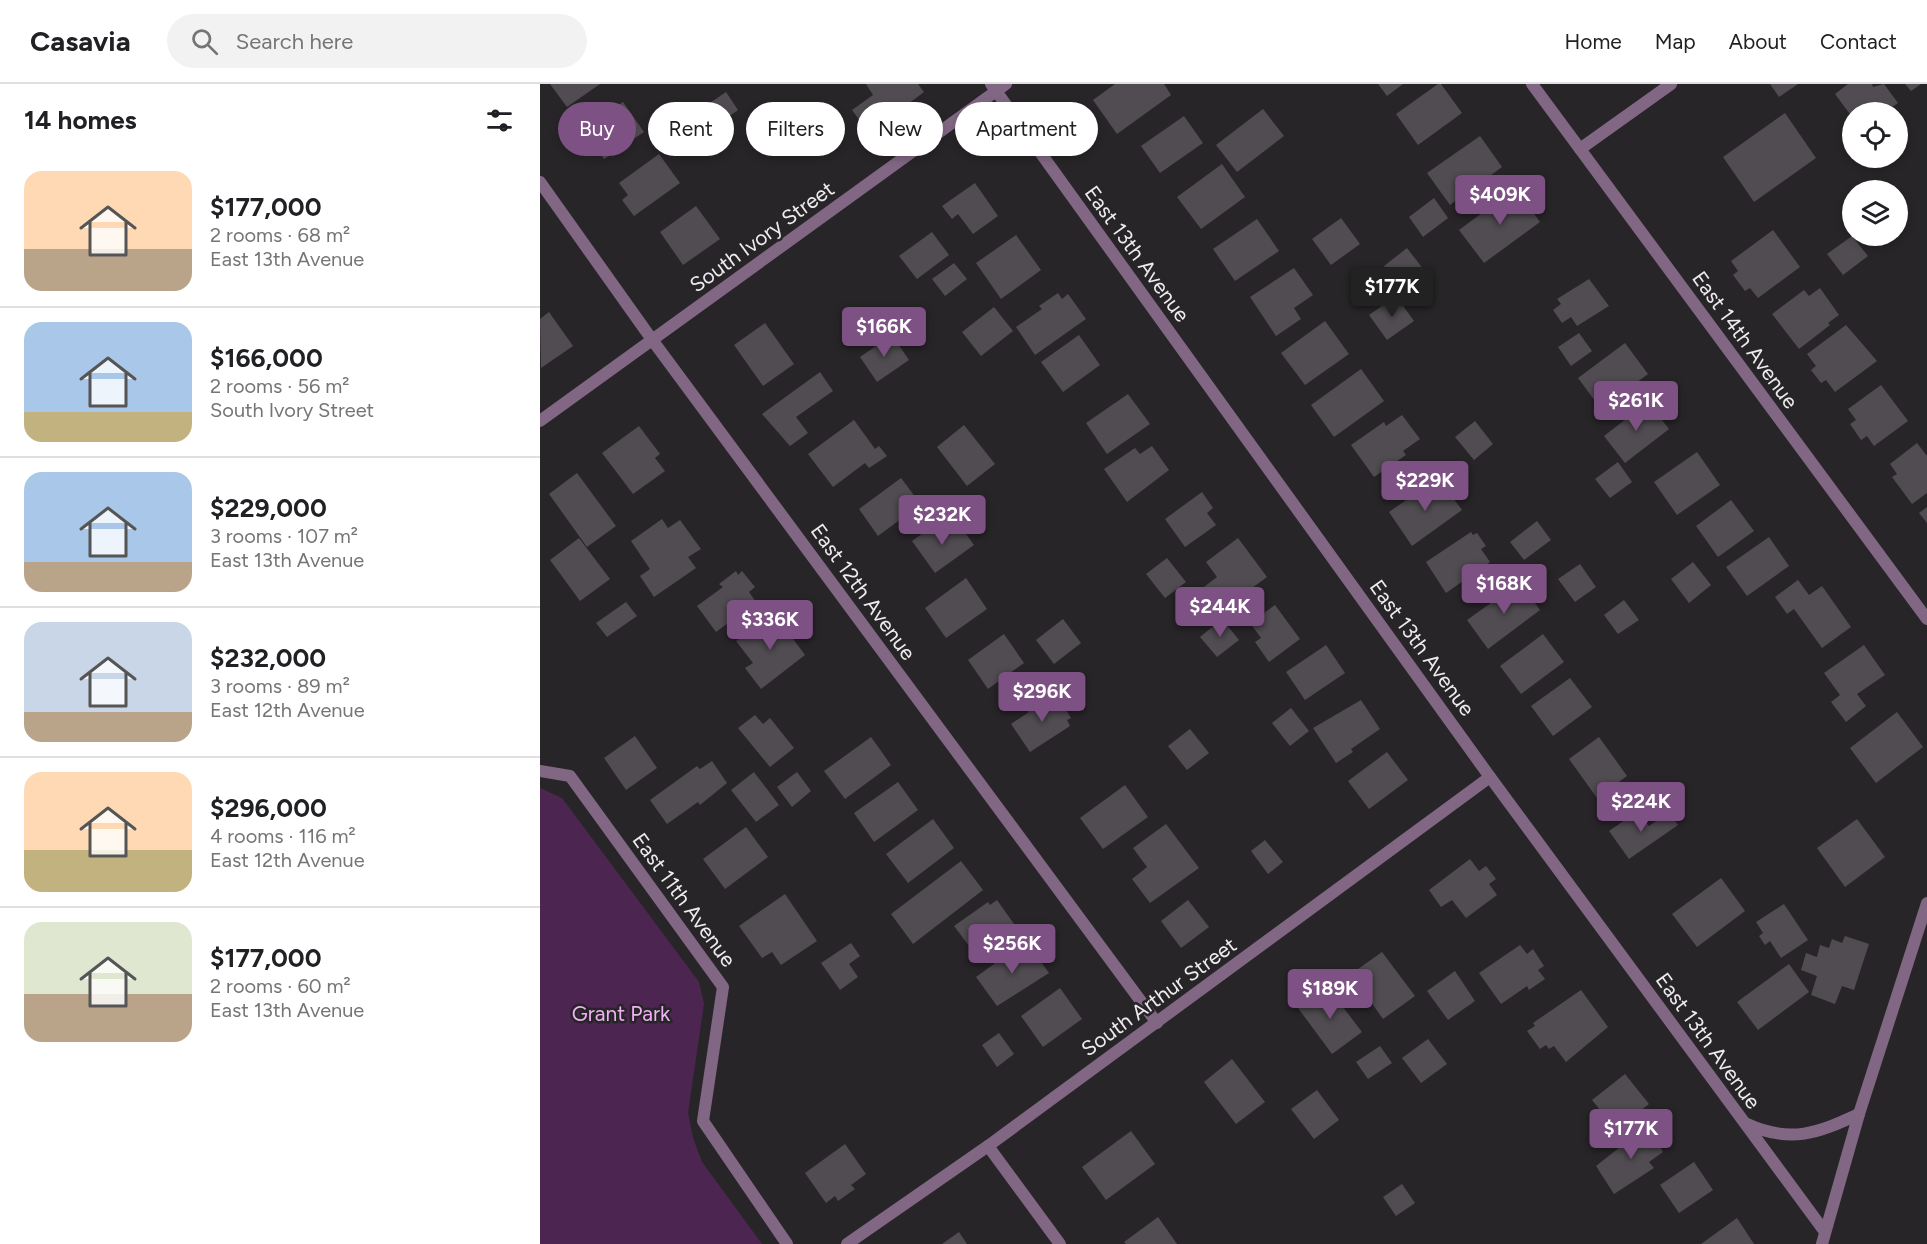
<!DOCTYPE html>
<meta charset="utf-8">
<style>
:root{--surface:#fff;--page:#f2f2f2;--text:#202124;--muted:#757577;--line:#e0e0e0;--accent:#7d5183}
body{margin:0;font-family:Figtree,sans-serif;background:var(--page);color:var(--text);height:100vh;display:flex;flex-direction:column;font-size:22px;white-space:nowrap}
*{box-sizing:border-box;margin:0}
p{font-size:20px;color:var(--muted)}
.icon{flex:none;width:33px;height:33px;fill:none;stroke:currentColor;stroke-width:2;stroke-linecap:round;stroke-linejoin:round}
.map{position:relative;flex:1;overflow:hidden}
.drawer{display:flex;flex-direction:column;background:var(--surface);width:540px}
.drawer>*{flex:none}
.banner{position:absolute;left:18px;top:18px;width:570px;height:54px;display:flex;gap:12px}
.tools{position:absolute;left:1302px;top:18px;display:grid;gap:12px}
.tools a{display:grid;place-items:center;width:66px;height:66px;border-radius:50%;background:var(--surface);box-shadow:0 3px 9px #0003;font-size:30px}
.price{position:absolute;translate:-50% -51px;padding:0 14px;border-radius:6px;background:var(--accent);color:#fff;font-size:20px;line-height:39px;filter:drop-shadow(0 2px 3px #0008)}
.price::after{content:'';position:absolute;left:50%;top:36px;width:18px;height:14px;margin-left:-9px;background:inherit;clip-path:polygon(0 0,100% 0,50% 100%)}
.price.current{background:#222;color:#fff}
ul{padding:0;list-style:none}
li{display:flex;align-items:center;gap:18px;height:150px;padding:0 24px}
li+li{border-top:2px solid var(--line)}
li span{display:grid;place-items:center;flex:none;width:168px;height:120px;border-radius:18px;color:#555}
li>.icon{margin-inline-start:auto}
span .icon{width:72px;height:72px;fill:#fffc;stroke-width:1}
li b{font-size:26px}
h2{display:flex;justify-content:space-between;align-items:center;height:72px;padding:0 24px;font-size:26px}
.chip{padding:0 21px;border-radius:27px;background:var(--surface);box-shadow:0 3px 9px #0003;font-size:21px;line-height:54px}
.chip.current{background:var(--accent);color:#fff}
header{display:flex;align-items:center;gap:36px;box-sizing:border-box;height:84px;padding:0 30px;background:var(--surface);border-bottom:2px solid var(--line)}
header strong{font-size:28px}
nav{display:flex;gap:33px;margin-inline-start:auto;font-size:21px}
.search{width:420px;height:54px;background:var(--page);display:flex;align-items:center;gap:15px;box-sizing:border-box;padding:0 21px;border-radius:33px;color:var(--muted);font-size:22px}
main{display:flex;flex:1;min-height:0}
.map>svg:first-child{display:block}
.green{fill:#4c2650}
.building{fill:#504c51}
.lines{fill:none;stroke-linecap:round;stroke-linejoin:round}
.minor{stroke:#816783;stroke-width:12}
.tertiary{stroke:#816783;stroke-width:12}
.labels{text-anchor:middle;stroke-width:5;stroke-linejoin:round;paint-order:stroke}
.street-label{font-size:21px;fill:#eeecee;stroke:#282528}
.park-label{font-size:21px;fill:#f0b0f6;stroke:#282528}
</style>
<header>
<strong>Casavia</strong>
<div class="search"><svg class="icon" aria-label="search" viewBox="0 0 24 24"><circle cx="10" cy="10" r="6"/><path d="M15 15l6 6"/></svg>Search here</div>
<nav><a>Home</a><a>Map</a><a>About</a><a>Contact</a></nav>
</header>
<main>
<section class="drawer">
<h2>14 homes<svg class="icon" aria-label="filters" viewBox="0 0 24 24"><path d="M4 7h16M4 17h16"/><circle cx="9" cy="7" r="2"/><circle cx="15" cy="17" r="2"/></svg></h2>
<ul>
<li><span style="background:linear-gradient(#ffd9b3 65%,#b9a48a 0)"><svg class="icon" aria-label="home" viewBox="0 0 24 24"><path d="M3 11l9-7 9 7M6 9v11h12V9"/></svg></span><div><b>$177,000</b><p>2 rooms · 68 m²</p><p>East 13th Avenue</p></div></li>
<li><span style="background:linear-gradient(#a9c7e8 75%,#c2b280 0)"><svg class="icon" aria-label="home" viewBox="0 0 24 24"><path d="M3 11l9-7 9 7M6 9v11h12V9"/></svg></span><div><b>$166,000</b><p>2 rooms · 56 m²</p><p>South Ivory Street</p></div></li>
<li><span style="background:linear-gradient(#a9c7e8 75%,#b9a48a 0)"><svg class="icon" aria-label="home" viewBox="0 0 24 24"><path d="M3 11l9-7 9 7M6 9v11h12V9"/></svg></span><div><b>$229,000</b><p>3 rooms · 107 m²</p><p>East 13th Avenue</p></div></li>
<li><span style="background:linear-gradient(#c9d6e8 75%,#b9a48a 0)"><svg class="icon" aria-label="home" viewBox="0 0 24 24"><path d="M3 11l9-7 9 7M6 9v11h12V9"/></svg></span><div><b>$232,000</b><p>3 rooms · 89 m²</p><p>East 12th Avenue</p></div></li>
<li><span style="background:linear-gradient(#ffd9b3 65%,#c2b280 0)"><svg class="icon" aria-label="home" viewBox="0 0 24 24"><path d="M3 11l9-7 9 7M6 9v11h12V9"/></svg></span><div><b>$296,000</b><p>4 rooms · 116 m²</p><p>East 12th Avenue</p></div></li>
<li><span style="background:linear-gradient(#dfe7d0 60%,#b9a48a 0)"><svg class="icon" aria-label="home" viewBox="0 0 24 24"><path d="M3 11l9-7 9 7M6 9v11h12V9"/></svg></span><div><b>$177,000</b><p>2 rooms · 60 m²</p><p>East 13th Avenue</p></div></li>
</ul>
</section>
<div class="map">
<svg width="1387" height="1160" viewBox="0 0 1387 1160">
<rect width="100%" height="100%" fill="#282528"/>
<polygon class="green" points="0,704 22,714 159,898 164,920 148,1029 153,1054 162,1078 222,1160 0,1160"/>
<g class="building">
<polygon points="10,0 60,0 27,23"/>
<polygon points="326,0 378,0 384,8 329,49 312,26 333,11"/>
<polygon points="575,0 624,0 631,11 577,50 553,16"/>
<polygon points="838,0 863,0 847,12"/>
<polygon points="898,0 901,0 922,29 878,61 856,30"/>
<polygon points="1230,0 1258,0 1239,13"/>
<polygon points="1308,0 1332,0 1333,3 1344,0 1358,19 1345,28 1312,28 1312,33 1295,10"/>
<polygon points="1365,0 1381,0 1371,7"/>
<polygon points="186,8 198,26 177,41 164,23"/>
<polygon points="83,18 104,48 64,75 55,63 48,68 36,51"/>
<polygon points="723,25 744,52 697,88 676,61"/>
<polygon points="1245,29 1276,74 1214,118 1183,73"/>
<polygon points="644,32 663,59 620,89 601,62"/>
<polygon points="940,52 962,83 910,121 887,89"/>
<polygon points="119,70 140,99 94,132 82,116 88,111 79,99"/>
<polygon points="682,80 705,113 661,145 637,113"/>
<polygon points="435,99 458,132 433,150 418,130 412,135 402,122"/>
<polygon points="976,104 1000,138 944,179 919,146"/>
<polygon points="894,114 908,134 883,153 869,133"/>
<polygon points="156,122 180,155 143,181 120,148"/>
<polygon points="801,134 820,160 791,181 772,155"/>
<polygon points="717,135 739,167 695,197 673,165"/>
<polygon points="1233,146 1260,183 1218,214 1210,204 1205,207 1193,191 1198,187 1191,177"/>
<polygon points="392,148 409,171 377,195 359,172"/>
<polygon points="476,151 501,186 461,215 436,179"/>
<polygon points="1312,152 1328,172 1303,191 1287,170"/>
<polygon points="867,164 884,186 861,204 844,182"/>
<polygon points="414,179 427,195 405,212 392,195"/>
<polygon points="754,184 773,211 754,224 761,235 736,252 710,213"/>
<polygon points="1049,195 1069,222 1037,242 1031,233 1022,239 1013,226 1021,220 1017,215"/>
<polygon points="1280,204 1299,231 1288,239 1290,241 1259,265 1232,230 1264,206 1269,212"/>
<polygon points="518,209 522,215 528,210 546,235 495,271 476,243 502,225 499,222"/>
<polygon points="856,212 874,237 847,256 829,231"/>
<polygon points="454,223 473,247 441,272 422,248"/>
<polygon points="9,228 33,262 1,284 0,235"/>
<polygon points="785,237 809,270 765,301 741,269"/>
<polygon points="225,239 254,280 223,302 194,261"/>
<polygon points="1306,241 1337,277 1295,308 1286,296 1281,299 1271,286 1276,282 1267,270"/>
<polygon points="1039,249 1052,267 1031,282 1018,263"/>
<polygon points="352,251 369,276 337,298 320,273"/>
<polygon points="539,251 560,281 523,308 501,278"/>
<polygon points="1085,259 1108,290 1061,325 1038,294"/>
<polygon points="821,285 844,317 794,353 771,321"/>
<polygon points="280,288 293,307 256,333 268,349 250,362 222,330"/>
<polygon points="1341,301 1368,337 1334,362 1327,352 1321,356 1310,340 1316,336 1308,325"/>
<polygon points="588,310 610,340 567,370 546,339"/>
<polygon points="1108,318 1129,345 1085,379 1064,352"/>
<polygon points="862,331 880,355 863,367 866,371 834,393 811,361 844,338 846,342"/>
<polygon points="314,336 335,365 339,362 347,372 329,384 325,379 293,403 268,370"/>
<polygon points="935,337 953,360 934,376 915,353"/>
<polygon points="424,341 455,380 427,402 397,363"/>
<polygon points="99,342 120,370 115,374 125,387 93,410 62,369"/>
<polygon points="1377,359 1387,372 1387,409 1372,420 1352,393 1357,390 1350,380"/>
<polygon points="612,362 629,386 587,418 564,385 595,364 600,370"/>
<polygon points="1157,368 1180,401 1137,431 1114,398"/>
<polygon points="1078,378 1092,398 1070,414 1055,395"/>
<polygon points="37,389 76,442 47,463 9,410"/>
<polygon points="361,394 376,414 365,422 369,429 338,452 319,425"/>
<polygon points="898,394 922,426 872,462 849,428"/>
<polygon points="662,408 673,424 667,429 676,441 645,463 625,435"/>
<polygon points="1191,416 1214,447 1178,473 1156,442"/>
<polygon points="1387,423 1387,439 1379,429"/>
<polygon points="122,435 128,444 140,436 161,465 148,473 156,484 114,513 100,492 110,485 91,457"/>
<polygon points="997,437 1011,456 984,476 970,458"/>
<polygon points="418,439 434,461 395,489 372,457 394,441 401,451"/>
<polygon points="931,448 933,451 937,449 946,462 941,465 950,478 906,509 886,478"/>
<polygon points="1229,453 1249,482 1207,512 1186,483"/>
<polygon points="39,454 70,495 40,517 10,476"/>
<polygon points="698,454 727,493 677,530 660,506 677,493 666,478"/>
<polygon points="627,474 646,498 625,514 606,490"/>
<polygon points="1153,478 1171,501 1149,519 1131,495"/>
<polygon points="1040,480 1056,503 1035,518 1018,495"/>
<polygon points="196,487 198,491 202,487 215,503 209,508 216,518 176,548 157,522 183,503 179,500"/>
<polygon points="426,494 447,525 406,554 385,524"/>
<polygon points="1258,496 1269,511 1282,502 1311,543 1282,564 1254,525 1247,530 1235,513"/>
<polygon points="980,498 1000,526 948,565 927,536"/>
<polygon points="1084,516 1099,536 1078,550 1064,531"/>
<polygon points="86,518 97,532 67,553 56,539"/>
<polygon points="735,521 760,555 729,578 715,558 721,554 710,539"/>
<polygon points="234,529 265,571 221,605 205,584 213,579 196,557"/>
<polygon points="523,535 541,559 514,580 496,556"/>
<polygon points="682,535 699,556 677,573 660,553"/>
<polygon points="464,550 484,579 448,605 428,576"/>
<polygon points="1003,550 1024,578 981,610 960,582"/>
<polygon points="786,561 805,589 765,616 746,588"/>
<polygon points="1324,561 1345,591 1317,610 1326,622 1306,638 1291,618 1300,611 1284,589"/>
<polygon points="1030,594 1052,623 1013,652 991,622"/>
<polygon points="508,611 516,622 521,618 531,634 527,636 530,642 490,668 471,640 489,628 486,625"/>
<polygon points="821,616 840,645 811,665 813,668 796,679 773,644"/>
<polygon points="751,624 769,647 750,662 732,639"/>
<polygon points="1357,628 1383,663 1336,699 1310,664"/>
<polygon points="215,631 223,640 230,634 254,664 230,683 198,644"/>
<polygon points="650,645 669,669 647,686 628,662"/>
<polygon points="95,652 117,684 86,706 64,674"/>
<polygon points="331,653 351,681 305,715 284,687"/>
<polygon points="1059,653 1087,692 1057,714 1029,675"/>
<polygon points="847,668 868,696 829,725 808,697"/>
<polygon points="172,677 187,699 160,721 158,718 127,740 110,716 157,682 160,685"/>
<polygon points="214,688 239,721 216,738 191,706"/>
<polygon points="257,688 271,707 252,723 237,703"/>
<polygon points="358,698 378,726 334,758 314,729"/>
<polygon points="585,701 608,733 563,765 540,734"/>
<polygon points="1098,727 1109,742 1129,728 1138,741 1089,775 1069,747"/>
<polygon points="393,735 414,764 368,799 346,770"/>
<polygon points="1317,735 1345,773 1305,803 1277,764"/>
<polygon points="626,740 659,784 610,819 592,795 607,783 593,764"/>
<polygon points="206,743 228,773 185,805 163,775"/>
<polygon points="725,756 743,778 728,790 711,767"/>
<polygon points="930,775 939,787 946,782 956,795 949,800 957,811 926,834 912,816 901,823 889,806"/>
<polygon points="421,777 443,806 373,860 351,830"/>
<polygon points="1181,794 1205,827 1157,863 1132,830"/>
<polygon points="245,810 277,857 241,881 232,868 222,874 199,842"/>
<polygon points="457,816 474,840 467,845 469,847 436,871 414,842 448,818 450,821"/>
<polygon points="648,816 669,843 641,864 621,837"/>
<polygon points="1244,820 1268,856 1241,874 1230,857 1225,861 1219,852 1223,849 1216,838"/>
<polygon points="1305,852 1329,860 1314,906 1302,902 1295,920 1271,911 1277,892 1261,886 1266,869 1277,873 1280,861 1289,864 1292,855 1302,859"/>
<polygon points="311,859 320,872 309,880 318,893 300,906 281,879"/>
<polygon points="480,861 485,868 491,864 509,889 457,922 436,893"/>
<polygon points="980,861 987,870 993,865 1004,882 998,886 1005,895 989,906 987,902 961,920 939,889"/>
<polygon points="842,868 875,912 843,935 811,890"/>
<polygon points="1249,880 1269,908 1218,946 1197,918"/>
<polygon points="915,887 935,917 908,936 887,907"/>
<polygon points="787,902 822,948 792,970 758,924"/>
<polygon points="520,904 542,935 503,963 481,932"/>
<polygon points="1041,906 1068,943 1026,978 1014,962 1009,965 1006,961 1000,965 987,947 995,942 993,939"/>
<polygon points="459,949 474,970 457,983 442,961"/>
<polygon points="888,955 907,980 881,999 862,974"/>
<polygon points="840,962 852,979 828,995 816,978"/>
<polygon points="692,975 725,1018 696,1040 664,998"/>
<polygon points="1085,990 1109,1020 1076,1046 1052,1016"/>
<polygon points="777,1006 799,1036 774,1055 751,1025"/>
<polygon points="1109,1040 1123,1068 1109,1078 1114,1084 1074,1110 1056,1082"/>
<polygon points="591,1047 615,1080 566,1116 542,1083"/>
<polygon points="305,1060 326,1090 311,1101 315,1105 298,1117 295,1112 286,1119 265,1089"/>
<polygon points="1154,1078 1173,1106 1139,1129 1120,1101"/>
<polygon points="862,1100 875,1119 856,1132 843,1113"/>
<polygon points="618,1133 637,1160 586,1160 584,1158"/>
<polygon points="1197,1134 1214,1160 1161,1160"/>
<polygon points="419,1148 427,1160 402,1160"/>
</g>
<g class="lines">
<g class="minor">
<polyline points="451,0 950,693 1285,1148"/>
<polyline points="992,0 1387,535"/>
<polyline points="1040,65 1131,0"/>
<polyline points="0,98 113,257 617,939"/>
<polyline points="0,337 466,0"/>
<polyline points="0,687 30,692 183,903 163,1037 247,1160"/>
<path d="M 1207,1040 C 1251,1060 1278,1049 1319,1030"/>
<polyline points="448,1062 520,1160"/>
<polyline points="307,1160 448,1062 950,693"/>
</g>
<polyline class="tertiary" points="1282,1160 1319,1030 1387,819"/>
</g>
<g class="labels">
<g class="street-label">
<text transform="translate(222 153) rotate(-36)" y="7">South Ivory Street</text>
<text transform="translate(597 170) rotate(54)" y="7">East 13th Avenue</text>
<text transform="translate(1205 256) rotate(54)" y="7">East 14th Avenue</text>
<text transform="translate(323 508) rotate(54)" y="7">East 12th Avenue</text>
<text transform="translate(882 564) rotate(54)" y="7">East 13th Avenue</text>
<text transform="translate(144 816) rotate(54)" y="7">East 11th Avenue</text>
<text transform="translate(619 913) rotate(-36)" y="7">South Arthur Street</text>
<text transform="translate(1168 957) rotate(54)" y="7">East 13th Avenue</text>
</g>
<g class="park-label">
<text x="81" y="937">Grant Park</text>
</g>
</g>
</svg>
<div class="tools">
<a><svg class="icon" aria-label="locate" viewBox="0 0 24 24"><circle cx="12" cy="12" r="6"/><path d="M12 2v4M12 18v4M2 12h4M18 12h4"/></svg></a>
<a><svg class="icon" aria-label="layers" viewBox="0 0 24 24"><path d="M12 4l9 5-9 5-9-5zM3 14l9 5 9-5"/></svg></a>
</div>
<b class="price" style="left:960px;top:142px">$409K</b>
<b class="price current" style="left:852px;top:234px">$177K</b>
<b class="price" style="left:344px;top:274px">$166K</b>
<b class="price" style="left:1096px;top:348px">$261K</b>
<b class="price" style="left:885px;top:428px">$229K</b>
<b class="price" style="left:402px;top:462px">$232K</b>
<b class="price" style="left:964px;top:531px">$168K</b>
<b class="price" style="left:680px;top:554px">$244K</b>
<b class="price" style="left:230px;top:567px">$336K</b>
<b class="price" style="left:502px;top:639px">$296K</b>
<b class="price" style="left:1101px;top:749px">$224K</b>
<b class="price" style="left:472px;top:891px">$256K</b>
<b class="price" style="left:790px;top:936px">$189K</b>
<b class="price" style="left:1091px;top:1076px">$177K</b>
<div class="banner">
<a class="chip current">Buy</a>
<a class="chip">Rent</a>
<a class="chip">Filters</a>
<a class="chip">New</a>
<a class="chip">Apartment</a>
</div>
</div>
</main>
